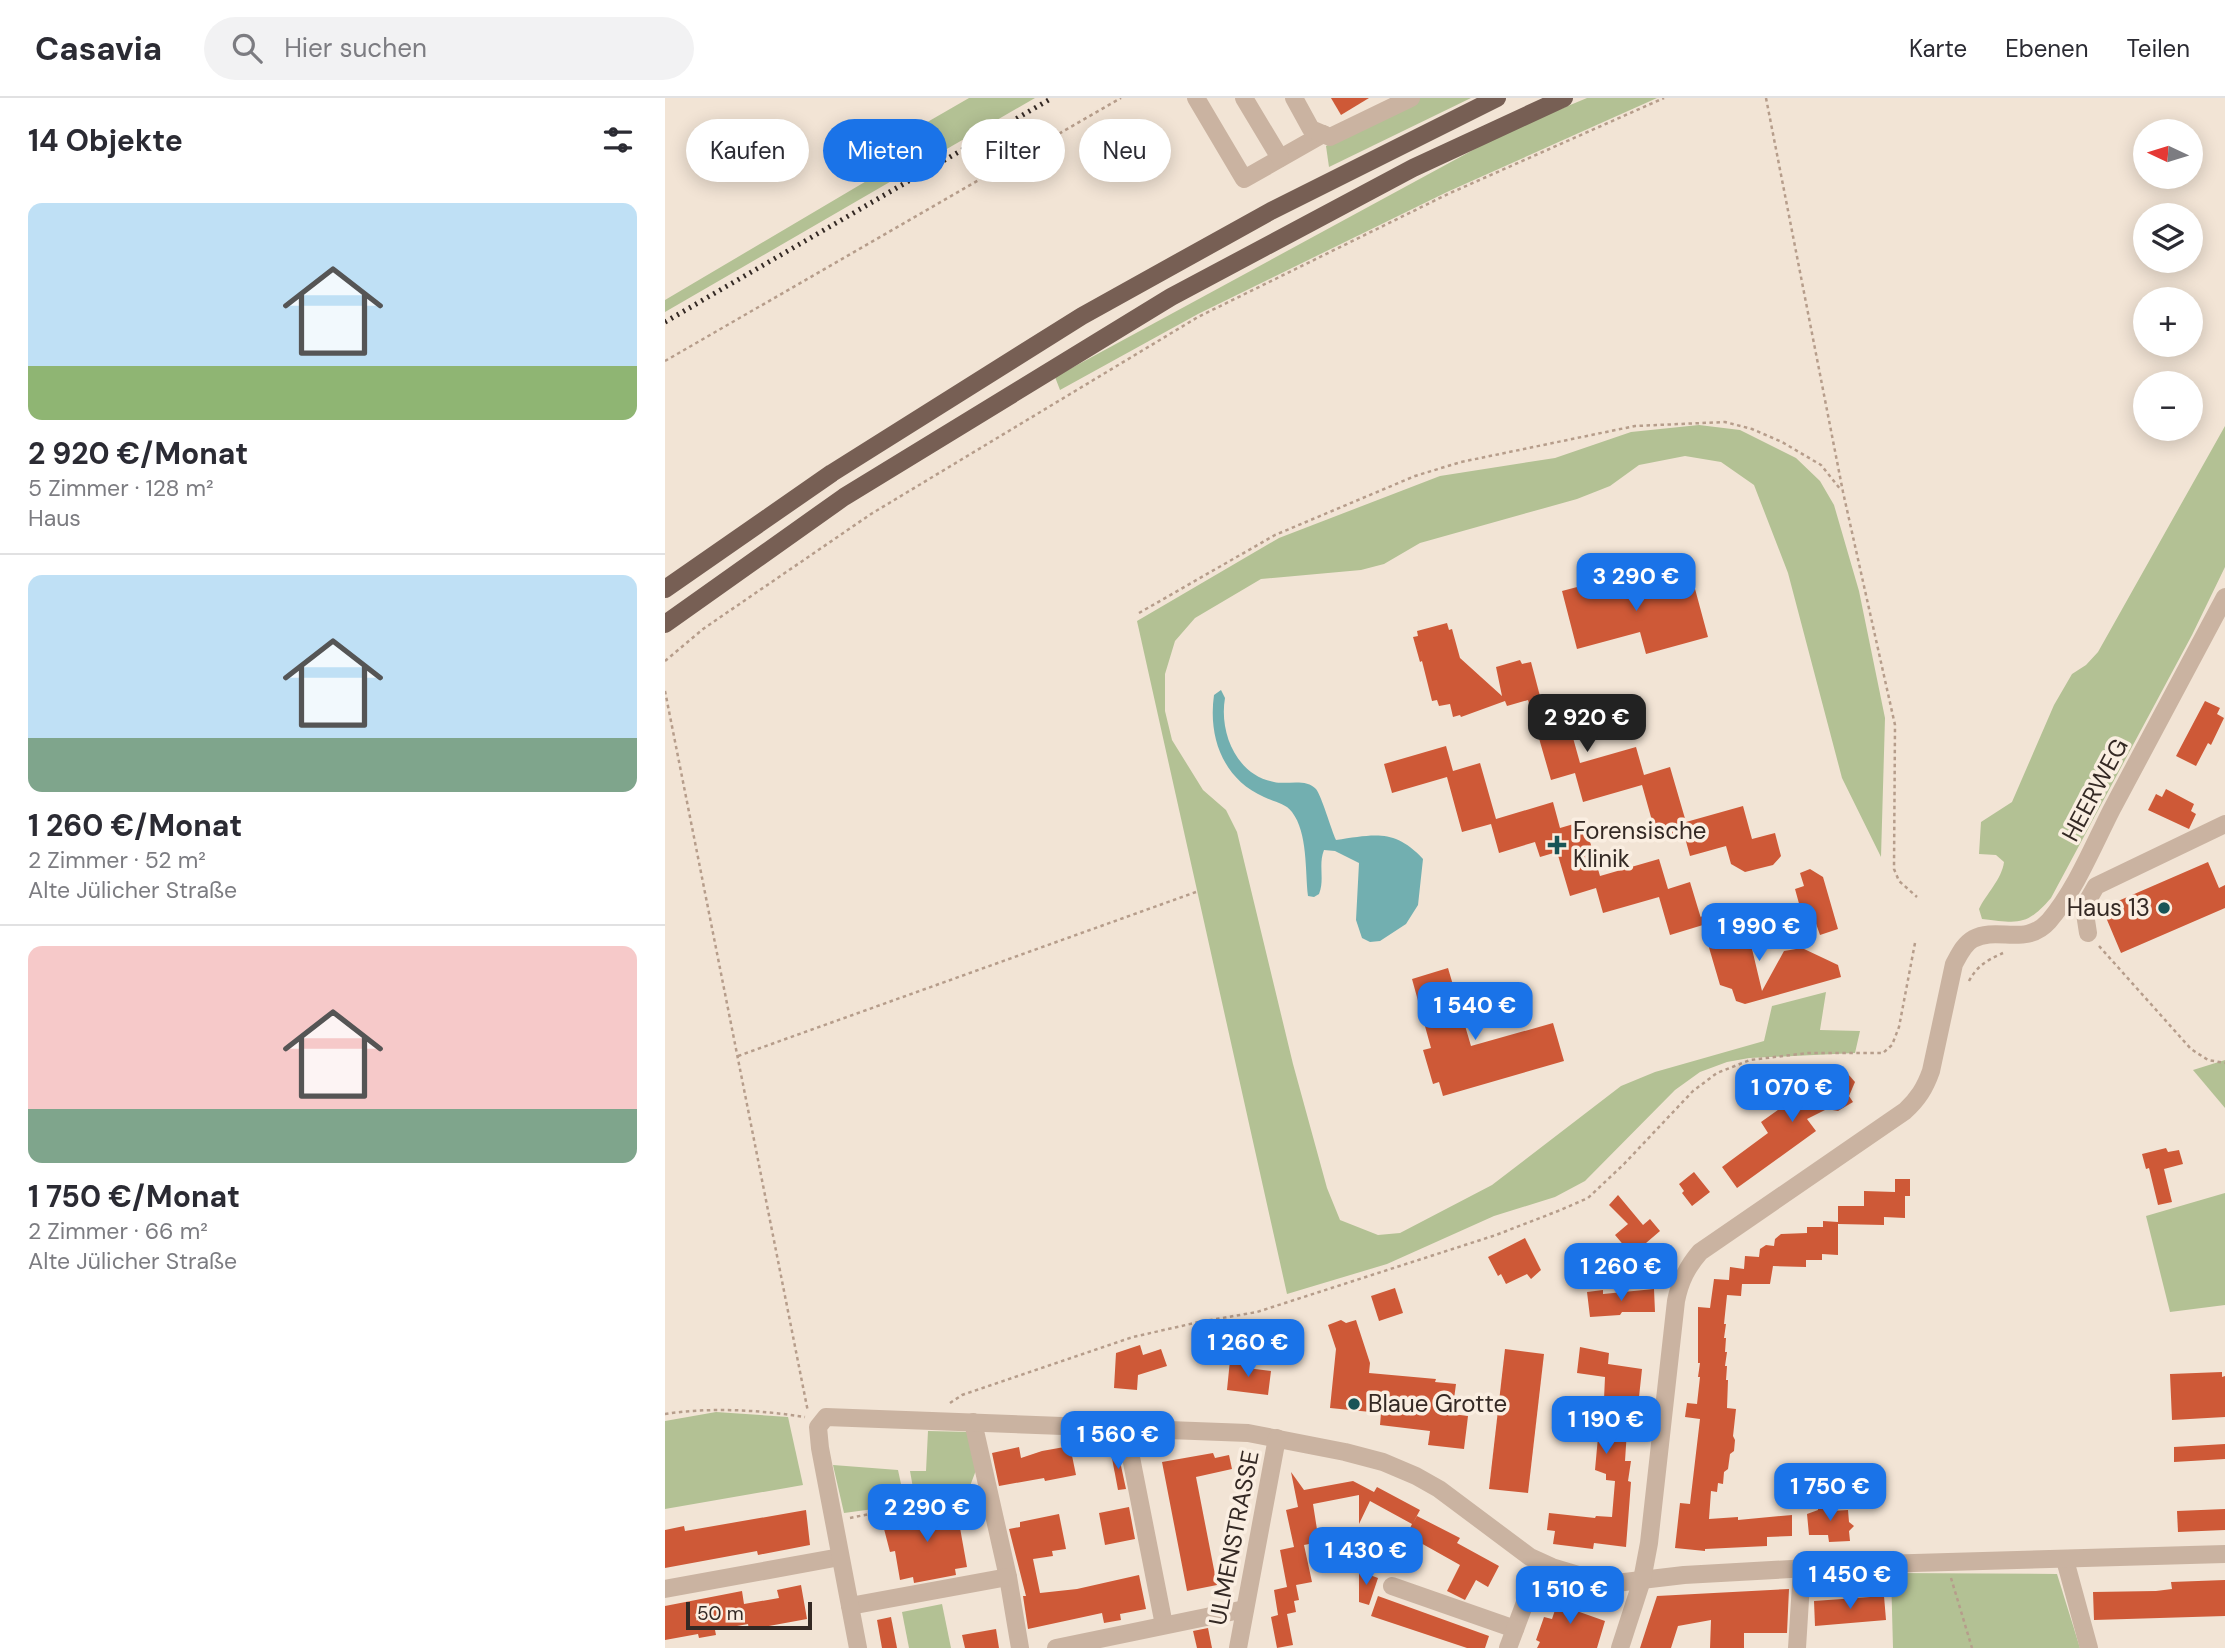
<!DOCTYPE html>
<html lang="de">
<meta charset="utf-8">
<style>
:root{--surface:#fff;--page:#f2f2f3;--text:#2b2b33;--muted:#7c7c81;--line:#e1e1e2;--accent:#1a73e8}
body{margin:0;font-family:"DM Sans",sans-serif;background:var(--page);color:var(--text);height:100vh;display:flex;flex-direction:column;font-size:26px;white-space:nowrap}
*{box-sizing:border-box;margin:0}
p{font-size:23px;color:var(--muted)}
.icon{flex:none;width:38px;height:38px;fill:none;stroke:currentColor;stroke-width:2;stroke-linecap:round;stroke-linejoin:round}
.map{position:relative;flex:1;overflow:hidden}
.side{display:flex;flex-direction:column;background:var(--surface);width:665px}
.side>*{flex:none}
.guide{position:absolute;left:21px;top:21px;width:665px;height:63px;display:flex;gap:14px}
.needle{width:46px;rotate:274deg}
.buttons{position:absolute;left:1468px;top:21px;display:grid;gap:14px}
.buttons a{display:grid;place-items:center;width:70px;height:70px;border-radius:50%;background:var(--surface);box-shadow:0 4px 18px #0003;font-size:35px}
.scale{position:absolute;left:21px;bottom:18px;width:126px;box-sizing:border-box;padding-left:7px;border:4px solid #342924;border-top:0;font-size:19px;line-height:24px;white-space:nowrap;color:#342924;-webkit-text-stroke:5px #faeee1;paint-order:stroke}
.price{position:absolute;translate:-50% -60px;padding:0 16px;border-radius:14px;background:var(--accent);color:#fff;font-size:23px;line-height:46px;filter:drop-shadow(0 2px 4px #0008)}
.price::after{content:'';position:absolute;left:50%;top:42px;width:21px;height:16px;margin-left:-10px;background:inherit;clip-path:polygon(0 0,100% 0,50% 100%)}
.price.active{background:#222;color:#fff}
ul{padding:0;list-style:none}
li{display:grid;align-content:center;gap:14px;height:371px;padding:0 28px}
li+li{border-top:2px solid var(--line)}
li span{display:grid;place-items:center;height:217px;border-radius:14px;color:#555}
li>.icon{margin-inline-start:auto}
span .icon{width:126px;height:126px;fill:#fffc;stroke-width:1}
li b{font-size:30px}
h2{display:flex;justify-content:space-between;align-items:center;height:84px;padding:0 28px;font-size:30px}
.pill{padding:0 24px;border-radius:32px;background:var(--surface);box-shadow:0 4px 18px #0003;font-size:24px;line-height:63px}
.pill.active{background:var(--accent);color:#fff}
header{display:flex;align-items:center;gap:42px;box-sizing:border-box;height:98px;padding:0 35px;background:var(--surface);border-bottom:2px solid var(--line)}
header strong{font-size:33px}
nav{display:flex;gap:38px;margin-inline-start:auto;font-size:24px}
.search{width:490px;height:63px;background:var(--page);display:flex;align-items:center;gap:18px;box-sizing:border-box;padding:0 24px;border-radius:38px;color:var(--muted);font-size:26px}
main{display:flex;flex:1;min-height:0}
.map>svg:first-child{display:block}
.green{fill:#b3c194}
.water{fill:#72afb0}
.building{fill:#ce5937}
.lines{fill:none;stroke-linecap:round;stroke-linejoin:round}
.path{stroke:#b69d8b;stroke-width:2.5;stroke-dasharray:3.5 3.5;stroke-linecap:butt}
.minor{stroke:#cab3a1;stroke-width:18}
.major{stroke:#775f54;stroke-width:18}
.rail{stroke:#342924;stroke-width:5;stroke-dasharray:2 5;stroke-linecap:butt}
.poi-dot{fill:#185457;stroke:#faeee1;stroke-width:2.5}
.labels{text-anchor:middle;stroke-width:7;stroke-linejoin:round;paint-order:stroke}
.street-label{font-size:24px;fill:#342924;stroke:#faeee1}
.poi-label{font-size:24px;fill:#342924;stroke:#faeee1;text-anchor:start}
</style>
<header>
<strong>Casavia</strong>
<div class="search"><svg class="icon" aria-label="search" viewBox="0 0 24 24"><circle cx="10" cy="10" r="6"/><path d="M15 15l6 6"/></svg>Hier suchen</div>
<nav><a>Karte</a><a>Ebenen</a><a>Teilen</a></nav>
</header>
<main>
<section class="side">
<h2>14 Objekte<svg class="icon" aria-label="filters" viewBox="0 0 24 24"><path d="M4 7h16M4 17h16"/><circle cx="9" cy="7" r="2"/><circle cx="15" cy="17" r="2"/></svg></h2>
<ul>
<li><span style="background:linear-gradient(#bfe0f5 75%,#8fb573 0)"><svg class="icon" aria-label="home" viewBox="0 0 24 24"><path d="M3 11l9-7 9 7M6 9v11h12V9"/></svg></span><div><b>2 920 €/Monat</b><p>5 Zimmer · 128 m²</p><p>Haus</p></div></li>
<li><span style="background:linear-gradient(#bfe0f5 75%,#7fa58c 0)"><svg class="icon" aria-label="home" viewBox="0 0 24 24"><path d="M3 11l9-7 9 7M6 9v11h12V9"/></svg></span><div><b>1 260 €/Monat</b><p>2 Zimmer · 52 m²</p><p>Alte Jülicher Straße</p></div></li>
<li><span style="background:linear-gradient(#f6c9c9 75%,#7fa58c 0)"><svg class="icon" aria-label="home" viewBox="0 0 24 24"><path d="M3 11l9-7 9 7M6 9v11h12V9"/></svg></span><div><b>1 750 €/Monat</b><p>2 Zimmer · 66 m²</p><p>Alte Jülicher Straße</p></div></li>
</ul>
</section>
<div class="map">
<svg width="1560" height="1550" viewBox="0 0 1560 1550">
<rect width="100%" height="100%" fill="#f2e4d5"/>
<g class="green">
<polygon points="304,0 370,0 0,214 0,202 215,75 215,65 207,56"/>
<polygon points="750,0 806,0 664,69 661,48"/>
<polygon points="922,0 992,0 782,94 533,216 395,292 390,279 843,33"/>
<polygon points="1034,327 1075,332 1131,360 1155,383 1169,407 1194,493 1220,620 1216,759 1177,680 1123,475 1089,387 1056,364 1020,358 974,367 945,388 912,401 755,445 719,466 696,472 596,481 530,520 510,543 500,576 500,613 507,642 538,692 561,712 572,734 628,966 662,1090 675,1122 713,1137 735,1135 827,1087 956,988 990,974 1099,943 1107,908 1161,894 1155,932 1195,933 1190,955 1084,960 1062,964 1035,974 1010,992 920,1083 890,1099 829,1118 722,1166 622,1196 472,523 614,440 775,378 890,360 966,334"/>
<path d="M 1560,328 L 1560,469 L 1527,537 L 1386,800 C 1361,829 1353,825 1317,821 L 1314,811 C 1321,796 1337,781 1339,764 L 1331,757 L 1314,756 L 1316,724 L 1347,704 L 1389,607 L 1407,576 L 1421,567 L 1433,554 Z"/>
<polygon points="1560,962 1560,1010 1528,972"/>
<polygon points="1560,1095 1560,1207 1505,1214 1481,1118"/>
<polygon points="51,1314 123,1319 138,1387 0,1411 0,1323"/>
<polygon points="263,1333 306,1334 313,1367 305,1388 299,1392 250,1401 245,1373 261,1373"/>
<polygon points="168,1367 233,1372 239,1400 215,1405 216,1410 179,1415"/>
<polygon points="1226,1475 1392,1476 1415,1550 1228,1550"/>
<polygon points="277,1506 286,1550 244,1550 237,1514"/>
</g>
<path class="water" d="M 556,592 L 560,600 C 554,634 571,677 609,684 C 622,687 641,680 651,691 C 657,699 666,731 671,742 C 709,737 729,730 758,761 L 753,807 L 741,826 L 715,843 L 705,844 L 697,840 L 691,822 L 694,765 L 670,753 L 659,752 C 653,767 660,781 654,796 L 649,799 L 643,798 C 640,773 643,735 627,714 C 620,705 609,704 599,699 C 558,681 543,639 549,597 Z"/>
<g class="building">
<polygon points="666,0 704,0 676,17"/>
<polygon points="1026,476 1043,539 981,556 975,534 912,551 897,493 950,479 954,495"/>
<polygon points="782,525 784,532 787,531 795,560 837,598 831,569 855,562 857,566 866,564 880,617 900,611 915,665 971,649 979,677 1005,669 1021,724 1078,708 1087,741 1110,735 1116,758 1108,767 1080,774 1066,766 1061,748 1025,758 1019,736 993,744 977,687 918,704 910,675 886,682 863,602 842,608 840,603 796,619 795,617 788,619 785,606 774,608 772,602 767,603 757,563 755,564 748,539 753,538 752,533"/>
<polygon points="1540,603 1555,610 1552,616 1559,620 1546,647 1543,645 1531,668 1511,658"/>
<polygon points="781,648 788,673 815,665 831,721 888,704 895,730 919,723 935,778 994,761 1003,791 1025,784 1038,827 1005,837 994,799 938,815 931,790 905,798 892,754 875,759 870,744 834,755 826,726 797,734 782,679 727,695 719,666"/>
<polygon points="1501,691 1529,706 1526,713 1531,716 1524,731 1483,712 1491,696 1497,699"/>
<polygon points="1543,764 1554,790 1560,787 1560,810 1456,855 1437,810"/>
<polygon points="1145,771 1158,779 1173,831 1155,837 1148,817 1138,820 1130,791 1139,788 1135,775"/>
<polygon points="1063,811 1069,831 1083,834 1097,893 1119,853 1137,850 1173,867 1176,879 1080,906 1071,903 1067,891 1055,887 1035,819"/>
<polygon points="783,870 806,948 888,925 899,963 778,998 774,984 768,986 758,952 766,950 747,881"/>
<polygon points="1176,968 1190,984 1184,998 1188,1004 1173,1013 1162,1011 1142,1021 1151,1033 1072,1090 1057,1069 1103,1035 1096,1024 1144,990 1146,980 1156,971 1159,975 1166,970 1169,973"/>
<polygon points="1501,1050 1503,1054 1514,1052 1518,1066 1499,1071 1507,1104 1493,1107 1484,1070 1481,1071 1477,1056"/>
<polygon points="1029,1074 1045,1094 1027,1108 1017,1095 1019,1093 1014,1086"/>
<polygon points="1230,1081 1245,1081 1245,1098 1240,1098 1240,1120 1219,1119 1219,1127 1173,1126 1173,1157 1157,1156 1157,1162 1141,1162 1141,1169 1108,1168 1105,1186 1077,1186 1076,1198 1062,1197 1059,1226 1061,1226 1059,1240 1061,1240 1060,1254 1062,1254 1060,1268 1062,1268 1061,1282 1063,1282 1062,1310 1071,1311 1068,1338 1070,1342 1069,1353 1065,1356 1063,1371 1059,1374 1058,1386 1053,1385 1052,1394 1046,1393 1044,1421 1073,1419 1073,1422 1127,1417 1127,1438 1102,1439 1102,1448 1040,1451 1040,1453 1010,1450 1015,1405 1025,1406 1035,1321 1020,1319 1022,1305 1032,1306 1035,1279 1033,1279 1035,1265 1033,1265 1033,1209 1045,1210 1049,1181 1064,1182 1065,1169 1079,1171 1080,1158 1094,1159 1095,1151 1101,1147 1109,1148 1110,1141 1116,1136 1142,1135 1142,1129 1158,1129 1158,1123 1173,1124 1173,1108 1199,1108 1199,1093 1230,1094"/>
<polygon points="953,1097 978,1127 985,1121 995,1133 967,1157 950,1137 963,1126 944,1107"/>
<polygon points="860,1140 876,1172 866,1181 862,1176 841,1186 836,1176 833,1178 823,1159"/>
<polygon points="730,1190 738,1215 714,1223 706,1198"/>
<polygon points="989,1191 990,1214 957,1214 955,1217 925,1219 922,1194 938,1192 938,1196"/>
<polygon points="676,1222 681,1225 691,1222 705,1265 704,1275 771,1281 770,1284 791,1286 787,1316 803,1318 799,1351 763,1347 765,1333 715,1327 716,1315 665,1310 671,1251 663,1227"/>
<polygon points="475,1247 478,1257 496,1251 502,1268 473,1277 472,1292 449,1290 451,1255"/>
<polygon points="915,1249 944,1255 943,1266 977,1271 972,1318 963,1317 960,1363 966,1363 963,1383 966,1384 961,1449 929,1445 928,1451 888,1446 890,1433 882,1432 884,1415 930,1420 931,1418 947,1419 950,1383 941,1382 941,1376 930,1372 934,1328 938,1323 940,1279 912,1275"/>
<polygon points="840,1251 879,1256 863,1395 824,1391"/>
<polygon points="565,1262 583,1264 582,1270 606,1273 603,1297 562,1292"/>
<polygon points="1557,1274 1557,1279 1560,1278 1560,1319 1507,1322 1505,1276"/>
<polygon points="1560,1346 1560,1361 1509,1364 1509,1349"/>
<polygon points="405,1348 411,1377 380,1383 379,1380 334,1388 327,1355 354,1349 356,1360 377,1353"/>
<polygon points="453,1354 461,1391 453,1392 446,1355"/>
<polygon points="548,1355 550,1360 564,1357 567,1371 531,1379 552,1487 522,1493 497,1364"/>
<polygon points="626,1374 639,1392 688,1383 709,1394 712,1389 755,1412 748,1425 752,1418 795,1440 792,1445 834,1468 823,1489 811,1482 800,1502 782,1493 795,1467 754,1444 757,1439 744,1432 747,1426 705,1403 694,1426 694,1397 648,1406 654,1444 639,1447 647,1484 631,1487 634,1502 629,1503 631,1514 622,1516 628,1547 612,1550 606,1519 613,1517 609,1492 622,1489 615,1452 629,1449 621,1412 633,1409"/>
<polygon points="1153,1405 1166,1405 1166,1413 1183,1412 1184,1424 1189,1428 1184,1433 1185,1443 1164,1444 1163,1437 1144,1437 1142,1416 1153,1412"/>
<polygon points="278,1409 279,1414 292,1413 302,1469 290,1471 291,1477 249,1485 248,1479 235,1482 230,1453 225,1454 218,1427 231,1425 229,1418"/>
<polygon points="464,1409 470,1441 440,1447 434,1415"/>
<polygon points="1560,1411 1560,1432 1513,1434 1512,1413"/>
<polygon points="141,1412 145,1447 93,1457 92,1453 0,1470 0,1432 19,1428 20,1433"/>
<polygon points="394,1416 401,1451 387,1453 388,1458 368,1461 375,1495 412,1491 474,1477 481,1511 455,1516 456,1522 439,1525 437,1515 363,1531 358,1498 361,1498 344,1431 355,1429 355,1424"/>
<polygon points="694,1473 713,1480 704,1507 694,1504"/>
<polygon points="1560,1482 1560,1518 1429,1522 1428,1494 1491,1493 1507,1491 1506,1484"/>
<polygon points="136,1487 142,1521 93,1530 84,1531 83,1526 50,1532 51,1537 34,1540 33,1536 0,1542 0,1508 77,1493 79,1506 114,1500 112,1492"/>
<polygon points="898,1488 916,1494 909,1512 940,1523 932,1550 872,1550 875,1544 871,1542 879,1519 887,1521"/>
<polygon points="1124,1491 1122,1535 1079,1535 1079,1550 1045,1550 1046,1522 1013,1528 1006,1550 975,1550 992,1498"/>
<polygon points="713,1498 824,1538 820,1550 802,1550 706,1518"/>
<polygon points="1219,1498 1221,1522 1150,1528 1149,1503"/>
<polygon points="226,1519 232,1550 217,1550 212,1522"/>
<polygon points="543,1530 547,1550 532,1550 528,1533"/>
<polygon points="331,1531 334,1550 300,1550 297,1537"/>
</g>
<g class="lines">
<g class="path">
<polyline points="1101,0 1178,394 1230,627 1229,771 1234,783 1252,799"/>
<polyline points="0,263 456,0"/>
<polyline points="474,515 610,437 750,378 796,364 970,328 1060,324 1087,331 1117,344 1156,367 1176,392"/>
<polyline points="0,563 38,531 206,416 533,219 783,96 999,0"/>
<polyline points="0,593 143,1314"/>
<polyline points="1434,848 1526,951 1543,962 1560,965"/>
<path d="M 1304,883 C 1312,868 1322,862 1338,855"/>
<polyline points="73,958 531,794"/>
<polyline points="285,1305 297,1297 468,1239 534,1224 592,1214 831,1137 893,1113 923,1100 959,1066 1028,993 1052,975 1085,962 1143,955 1218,955 1227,947 1234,929 1250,845"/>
<path d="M 0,1316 C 45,1309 95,1312 140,1319"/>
<polyline points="185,1420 306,1395"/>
<polyline points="1286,1480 1307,1550"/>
</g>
<g class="minor">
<polyline points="531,0 579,81 658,36"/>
<polyline points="579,0 615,60"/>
<polyline points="629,0 646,31 665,39 746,0"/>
<polyline points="1423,835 1419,809 1431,788 1560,726"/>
<polyline points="308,1324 343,1479 355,1550"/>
<polyline points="460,1329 499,1527"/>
<polyline points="1400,1462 1424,1550"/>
<polyline points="727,1488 850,1531"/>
<polyline points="0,1491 175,1459"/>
<polyline points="185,1508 343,1479"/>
<polyline points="193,1550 155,1350 153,1329 161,1319 583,1335 680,1354 718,1364 751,1378 774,1391 865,1459 887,1469 937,1484 951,1485 1019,1477 1215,1466 1560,1456"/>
<polyline points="391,1550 580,1511"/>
<polyline points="573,1550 612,1340"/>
<polyline points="843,1550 870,1478 877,1466"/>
<path d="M 955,1550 L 977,1482 L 984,1445 L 1011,1203 C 1015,1183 1022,1169 1035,1154 L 1240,1013 C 1253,1001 1260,990 1266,973 L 1289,866 C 1294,857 1299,846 1308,841 C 1333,828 1361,849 1384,823 C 1411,791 1428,748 1447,711 C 1485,640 1522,570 1560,499"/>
<polyline points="1132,1550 1137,1470"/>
</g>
<g class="major">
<polyline points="0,491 167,375 417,218 606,113 832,0"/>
<polyline points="0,526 179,399 506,199 748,70 899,0"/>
</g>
<polyline class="rail" points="0,224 387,0"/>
</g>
<g class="poi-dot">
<path d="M888.5 736.5h7v7h7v7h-7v7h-7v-7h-7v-7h7z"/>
<circle cx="1499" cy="810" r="7"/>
<circle cx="689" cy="1306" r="7"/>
</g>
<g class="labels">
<g class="street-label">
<text transform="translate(1430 692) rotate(-62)" y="8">HEERWEG</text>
<text transform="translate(569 1440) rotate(-79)" y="8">ULMENSTRASSE</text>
</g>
<g class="poi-label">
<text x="908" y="741">Forensische<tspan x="908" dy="28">Klinik</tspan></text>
<text x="1485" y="818" text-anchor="end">Haus 13</text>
<text x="703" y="1314">Blaue Grotte</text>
</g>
</g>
</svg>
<div class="buttons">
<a><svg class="needle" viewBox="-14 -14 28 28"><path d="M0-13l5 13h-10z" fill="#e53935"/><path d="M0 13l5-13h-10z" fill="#7c7c81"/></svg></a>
<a><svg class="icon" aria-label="layers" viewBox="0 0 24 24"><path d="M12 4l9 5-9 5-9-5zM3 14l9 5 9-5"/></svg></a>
<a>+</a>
<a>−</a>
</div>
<div class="scale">50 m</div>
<b class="price" style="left:971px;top:515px">3 290 €</b>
<b class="price active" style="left:922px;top:656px">2 920 €</b>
<b class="price" style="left:1094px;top:865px">1 990 €</b>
<b class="price" style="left:810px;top:944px">1 540 €</b>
<b class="price" style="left:1127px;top:1026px">1 070 €</b>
<b class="price" style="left:956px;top:1205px">1 260 €</b>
<b class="price" style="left:583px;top:1281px">1 260 €</b>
<b class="price" style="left:941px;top:1358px">1 190 €</b>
<b class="price" style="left:453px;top:1373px">1 560 €</b>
<b class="price" style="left:1165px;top:1425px">1 750 €</b>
<b class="price" style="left:262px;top:1446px">2 290 €</b>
<b class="price" style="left:701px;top:1489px">1 430 €</b>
<b class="price" style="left:1185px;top:1513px">1 450 €</b>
<b class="price" style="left:905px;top:1528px">1 510 €</b>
<div class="guide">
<a class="pill">Kaufen</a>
<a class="pill active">Mieten</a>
<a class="pill">Filter</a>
<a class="pill">Neu</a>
</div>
</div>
</main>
